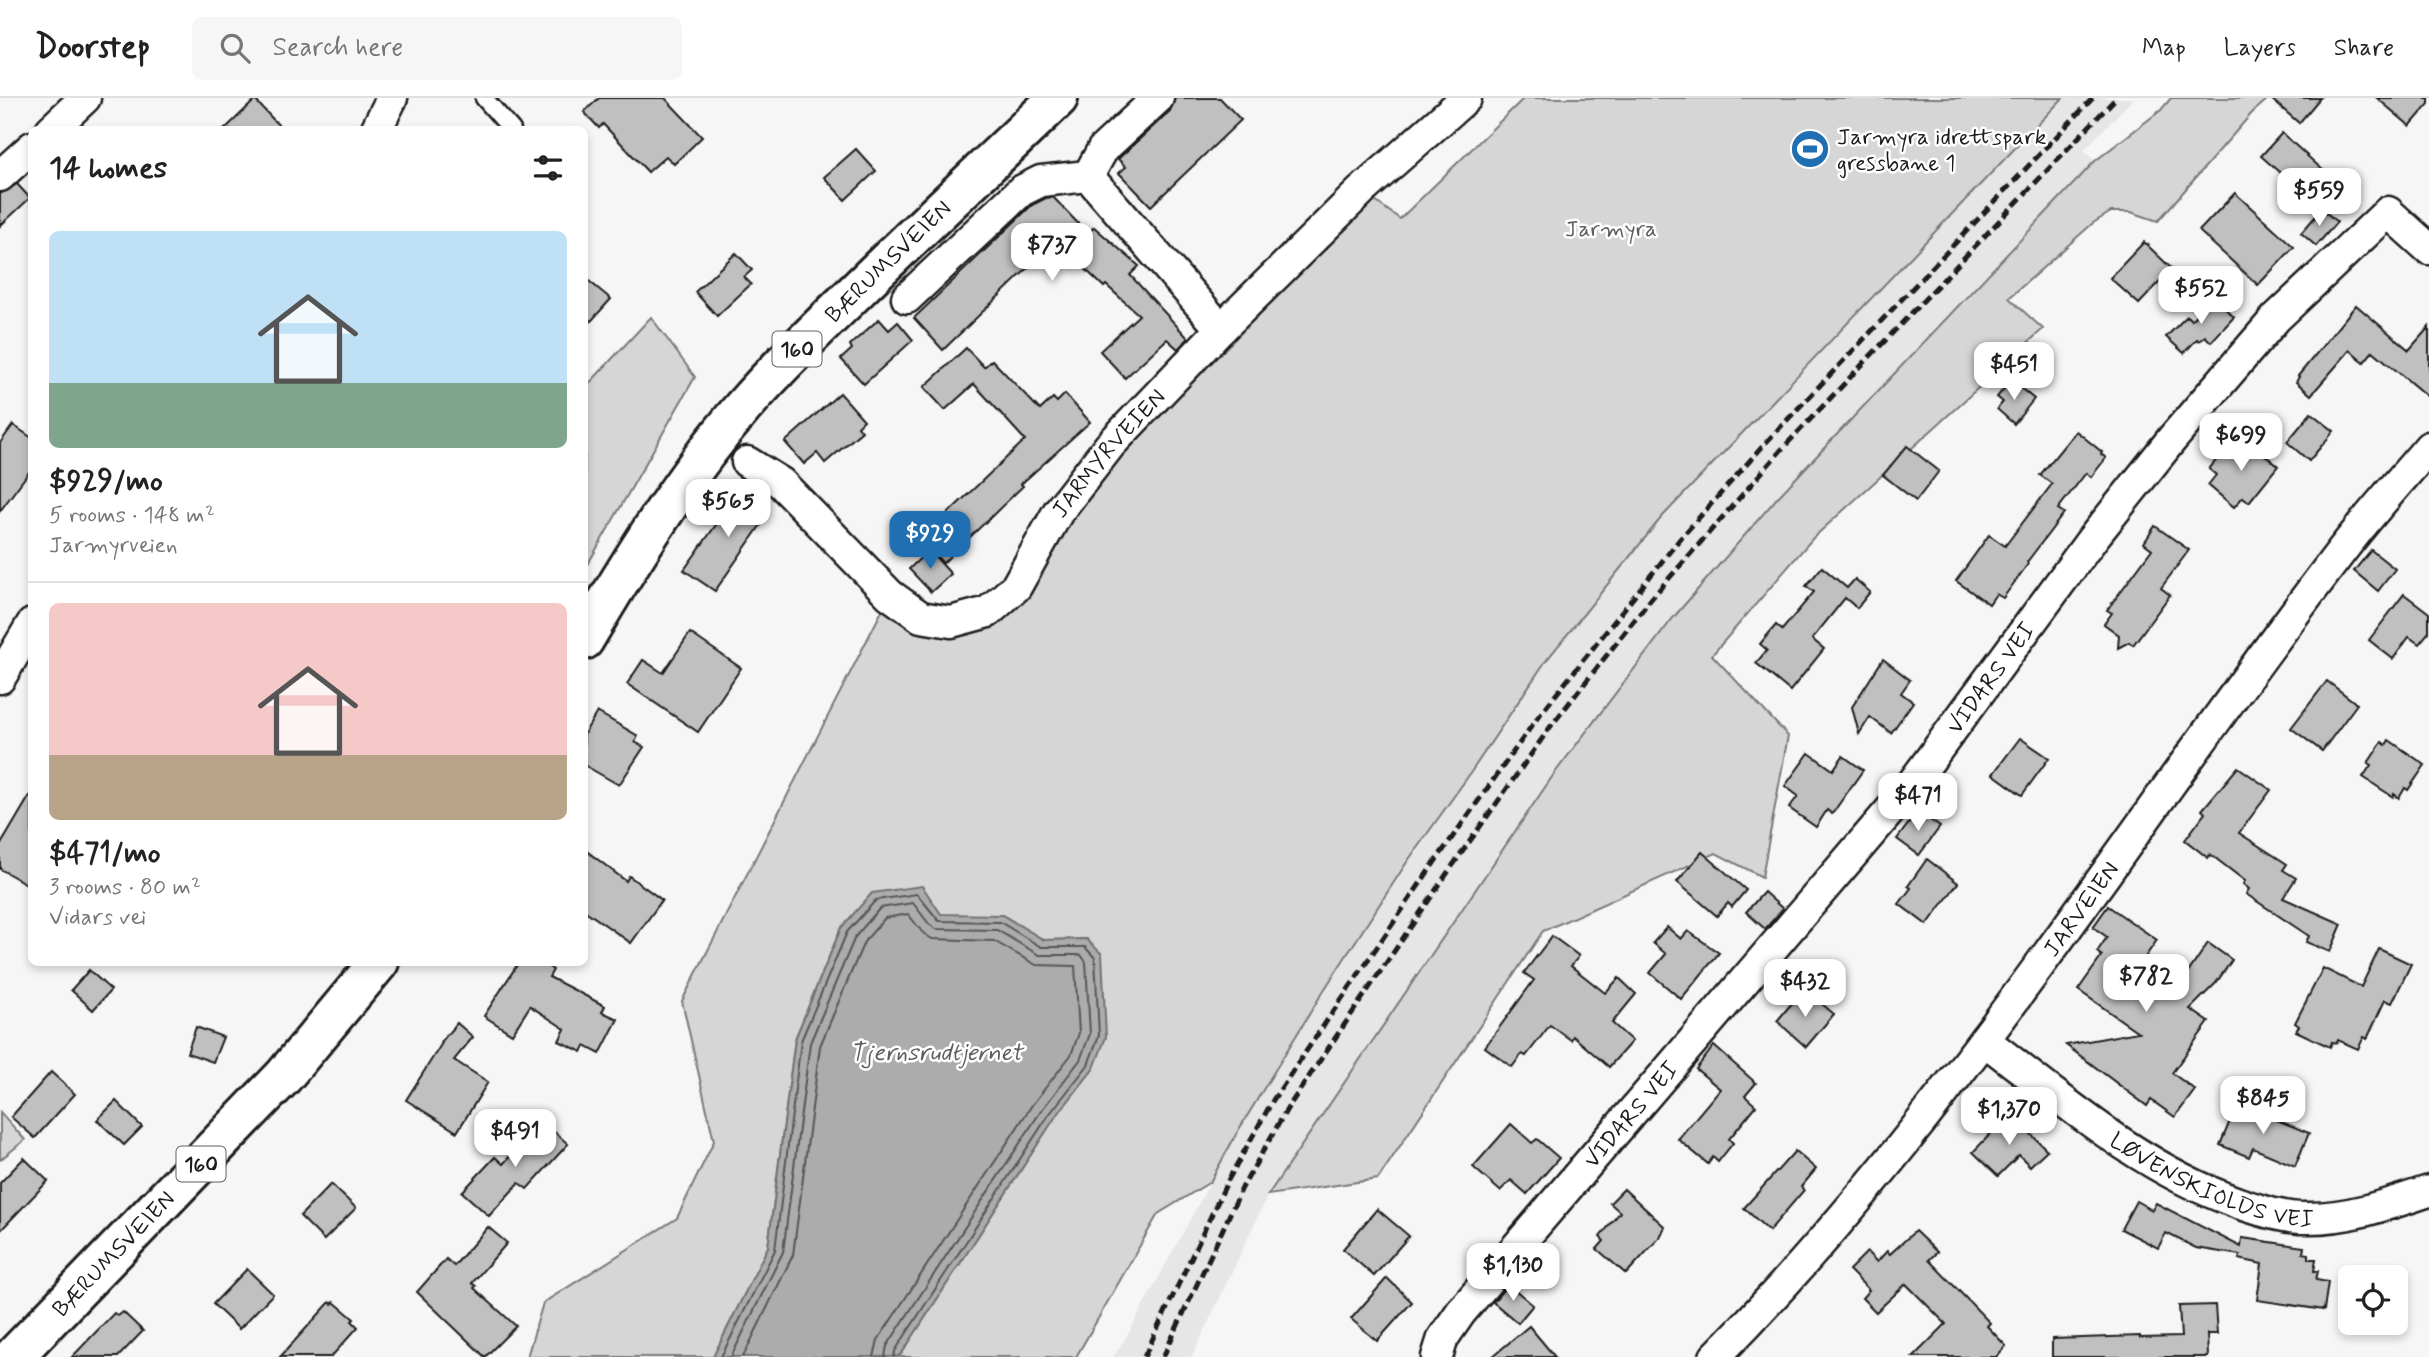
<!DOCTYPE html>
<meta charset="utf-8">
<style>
:root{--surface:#fff;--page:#f6f6f6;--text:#222;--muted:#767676;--line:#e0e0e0;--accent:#1f6fb2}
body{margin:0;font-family:Mynerve,sans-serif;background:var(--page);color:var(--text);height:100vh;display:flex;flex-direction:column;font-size:26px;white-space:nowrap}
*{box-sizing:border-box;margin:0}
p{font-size:23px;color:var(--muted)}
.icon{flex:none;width:38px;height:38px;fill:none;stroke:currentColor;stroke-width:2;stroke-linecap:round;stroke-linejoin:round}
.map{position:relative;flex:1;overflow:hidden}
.panel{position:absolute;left:28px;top:28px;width:560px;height:840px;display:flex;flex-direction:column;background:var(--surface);border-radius:10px;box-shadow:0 4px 10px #0003}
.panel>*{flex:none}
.tools{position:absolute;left:2338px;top:1167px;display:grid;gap:14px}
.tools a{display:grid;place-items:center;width:70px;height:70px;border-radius:10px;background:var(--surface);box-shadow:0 4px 10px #0003;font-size:35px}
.price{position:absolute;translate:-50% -60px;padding:0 16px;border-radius:14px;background:#fff;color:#222;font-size:23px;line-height:46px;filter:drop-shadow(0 2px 4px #0008)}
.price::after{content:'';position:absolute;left:50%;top:42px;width:21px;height:16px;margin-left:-10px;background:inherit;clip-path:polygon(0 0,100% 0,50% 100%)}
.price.current{background:var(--accent);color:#fff}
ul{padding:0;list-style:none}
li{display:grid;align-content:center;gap:14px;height:371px;padding:0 21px}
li+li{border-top:2px solid var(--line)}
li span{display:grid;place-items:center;height:217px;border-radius:10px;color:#555}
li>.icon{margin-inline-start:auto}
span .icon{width:126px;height:126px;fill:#fffc;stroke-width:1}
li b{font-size:30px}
h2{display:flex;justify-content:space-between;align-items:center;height:84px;padding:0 21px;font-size:30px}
header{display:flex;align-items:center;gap:42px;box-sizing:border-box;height:98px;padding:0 35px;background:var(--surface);border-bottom:2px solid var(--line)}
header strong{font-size:33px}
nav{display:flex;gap:38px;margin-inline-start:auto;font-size:24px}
.search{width:490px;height:63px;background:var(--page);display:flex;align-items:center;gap:18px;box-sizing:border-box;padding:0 24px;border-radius:10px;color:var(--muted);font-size:26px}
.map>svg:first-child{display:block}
.built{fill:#e6e6e6}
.green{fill:#d6d6d6;stroke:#797979;stroke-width:2}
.water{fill:#acacac;stroke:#727272;stroke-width:2}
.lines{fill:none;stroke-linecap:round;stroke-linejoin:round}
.shore{stroke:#565656;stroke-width:2}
.building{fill:#c0c0c0;stroke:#1c1c1c;stroke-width:2}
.lane-casing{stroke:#1c1c1c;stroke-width:21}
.street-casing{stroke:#1c1c1c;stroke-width:35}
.primary-casing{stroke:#1c1c1c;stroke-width:44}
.lane{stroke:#fff;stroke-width:16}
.street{stroke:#fff;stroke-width:30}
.primary{stroke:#fff;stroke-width:38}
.rail{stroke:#1c1c1c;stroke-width:5;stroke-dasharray:10 5;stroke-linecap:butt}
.labels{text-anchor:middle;stroke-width:5;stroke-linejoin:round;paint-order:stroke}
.shield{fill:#fff;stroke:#606060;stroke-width:2}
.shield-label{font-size:21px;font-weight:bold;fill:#1c1c1c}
.poi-label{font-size:23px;fill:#1c1c1c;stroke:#fff;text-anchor:start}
.park-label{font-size:23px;fill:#5d5d5d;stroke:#fff}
.street-label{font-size:23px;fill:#1c1c1c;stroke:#fff}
.water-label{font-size:24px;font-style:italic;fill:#5d5d5d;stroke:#fff}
</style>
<header>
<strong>Doorstep</strong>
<div class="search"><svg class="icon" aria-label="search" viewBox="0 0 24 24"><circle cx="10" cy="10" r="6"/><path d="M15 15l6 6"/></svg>Search here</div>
<nav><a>Map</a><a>Layers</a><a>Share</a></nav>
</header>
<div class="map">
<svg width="2429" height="1259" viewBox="0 0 2429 1259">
<rect width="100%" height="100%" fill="#f6f6f6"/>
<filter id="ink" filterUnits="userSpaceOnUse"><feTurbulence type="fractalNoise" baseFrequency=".0143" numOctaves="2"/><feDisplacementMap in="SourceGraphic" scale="14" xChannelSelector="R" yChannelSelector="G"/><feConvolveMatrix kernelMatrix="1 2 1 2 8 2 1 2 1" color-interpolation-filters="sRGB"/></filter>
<g filter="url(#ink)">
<polygon class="built" points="2063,0 2134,0 2084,52 2095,63 1611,603 1554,676 1268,1097 1192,1259 1113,1259 1127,1238 1238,1033 1324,892 1407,764 1467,680 1545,564 1661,420"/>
<g class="green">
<polygon points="1524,0 2063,0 1661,420 1545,564 1467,680 1407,764 1324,892 1238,1033 1210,1084 1158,1116 1076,1259 897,1259 902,1255 1054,1021 1094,970 1087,841 1044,842 1002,817 941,817 841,830 795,941 768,1149 713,1259 527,1259 543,1205 677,1120 714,1043 682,903 890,497 951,524 988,514 1058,414 1361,93 1400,121"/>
<polygon points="2171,0 2269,0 2252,15 2158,123 2131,114 2111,114 2093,125 2009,200 2043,231 1813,440 1712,557 1788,638 1762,779 1716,755 1543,833 1378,1081 1268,1097 1554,676 1673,520 1777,400 2095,63 2161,12"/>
<polygon points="651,219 695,279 585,471 585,290"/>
<polygon points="0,1014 25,1042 0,1062"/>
</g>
<polygon class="water" points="922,788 941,816 1002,817 1044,842 1086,841 1102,856 1106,939 1094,970 1054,1021 902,1255 897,1259 713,1259 768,1149 795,941 841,830 872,795"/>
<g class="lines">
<g class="shore">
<polyline points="721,1259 775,1152 801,943 847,834 876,802 917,796 939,823 1000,824 1041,849 1085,849 1095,860 1099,937 1088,967 1048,1018 895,1253 894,1259"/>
<polyline points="731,1259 783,1154 810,945 855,839 880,810 913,805 929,826 936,831 997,832 1039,857 1081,857 1086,864 1090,936 1080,962 1041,1013 887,1248 885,1259"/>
<polyline points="743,1259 793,1157 820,948 864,844 885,820 908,816 923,835 932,841 994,843 1036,867 1075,868 1079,935 1071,957 1032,1007 878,1242 874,1259"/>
</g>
</g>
<g class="building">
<polygon points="599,0 665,0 702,39 674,66 666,58 648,74 603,26 599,30 584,14"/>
<polygon points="1175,0 1220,0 1241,22 1151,108 1119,75 1126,69 1118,61 1170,13"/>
<polygon points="2270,0 2320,0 2299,25"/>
<polygon points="2377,0 2429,0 2429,6 2410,28"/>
<polygon points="255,2 283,32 224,32"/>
<polygon points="2282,35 2335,83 2315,106 2261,58"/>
<polygon points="856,51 876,73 845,102 824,79"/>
<polygon points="17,86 30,100 0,128 0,96"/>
<polygon points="2235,95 2294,149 2258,187 2199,133"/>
<polygon points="1053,99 1088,136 1094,129 1139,168 1130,177 1188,240 1178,251 1167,241 1125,280 1100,253 1139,217 1106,187 1104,189 1056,143 943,252 914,220 1032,107 1046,100"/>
<polygon points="2322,111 2337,124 2316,148 2301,135"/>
<polygon points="2144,144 2172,171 2139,206 2110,180"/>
<polygon points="736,155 752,172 744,179 751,186 717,218 695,194"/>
<polygon points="584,179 611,201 584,231"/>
<polygon points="2213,199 2234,219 2211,244 2205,238 2199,243 2197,241 2184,255 2166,239 2187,218 2191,222"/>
<polygon points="2356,207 2409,252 2429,229 2429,300 2373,253 2364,264 2350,252 2311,297 2296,284 2299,279 2298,278"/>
<polygon points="879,221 889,232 898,224 913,242 864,286 841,261 852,251 850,247"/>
<polygon points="966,250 984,269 992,262 1040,312 1053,300 1057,304 1065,296 1090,324 1021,386 1023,388 943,465 920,442 1025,342 974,286 945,312 924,289"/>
<polygon points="2011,282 2034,301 2014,326 1997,311 2003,304 1997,299"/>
<polygon points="840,295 864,322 858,328 862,333 825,365 817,355 804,366 785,344"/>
<polygon points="2311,315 2334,333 2309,363 2287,344"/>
<polygon points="13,327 32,340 32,370 0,413 0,345"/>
<polygon points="2076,333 2102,354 2101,356 2106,360 2091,379 2086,375 2058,411 2064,415 2027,464 2028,466 2003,500 1996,496 1989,506 1956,483 1989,437 2005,448 2052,386 2040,377"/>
<polygon points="2246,341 2278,368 2249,404 2243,399 2234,409 2208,387 2216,377 2209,371 2230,345 2238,351"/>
<polygon points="1907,348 1939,373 1916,403 1883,377"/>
<polygon points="745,386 761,397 756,406 769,415 715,493 684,472"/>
<polygon points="2155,428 2189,452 2161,490 2170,497 2133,547 2129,544 2118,550 2119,537 2104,526 2112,515 2107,512 2152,451 2144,445"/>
<polygon points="929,452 951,476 931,494 909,471"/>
<polygon points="2371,452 2395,471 2378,493 2354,473"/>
<polygon points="1822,469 1847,490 1855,481 1870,494 1857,510 1845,500 1812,541 1824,551 1790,593 1756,565 1767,552 1760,546 1776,527 1782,532 1814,494 1806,488"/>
<polygon points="2404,496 2429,515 2429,534 2419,546 2409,539 2393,561 2369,542"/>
<polygon points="690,535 741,570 698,634 627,586 643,562 663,575"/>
<polygon points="1883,561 1910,582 1901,595 1913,604 1891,635 1870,619 1859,636 1852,609"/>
<polygon points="2327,583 2357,606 2322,653 2291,630"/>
<polygon points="597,614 638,638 635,644 644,649 619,687 584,667 584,636"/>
<polygon points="2020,640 2049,660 2022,697 1993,676"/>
<polygon points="2389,642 2425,667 2408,692 2405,690 2399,700 2394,696 2393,699 2363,679 2371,667 2368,665 2382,644 2386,647"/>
<polygon points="1809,655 1833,672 1843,658 1863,672 1832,716 1827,712 1816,729 1789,710 1798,698 1785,688"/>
<polygon points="2238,669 2271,692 2239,735 2287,766 2283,772 2296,780 2283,800 2342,826 2330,854 2306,844 2309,838 2246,796 2249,791 2243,786 2245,783 2210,756 2208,760 2185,742 2205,715 2202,712"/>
<polygon points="32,694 32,789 0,771 0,748"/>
<polygon points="1918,713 1940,729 1919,757 1897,741"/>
<polygon points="584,751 626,783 629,778 662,802 631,845 584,812"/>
<polygon points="1702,754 1746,792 1732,809 1728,805 1717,818 1677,784"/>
<polygon points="1927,761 1958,785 1927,827 1899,806 1911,790 1908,788"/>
<polygon points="1764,794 1783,811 1765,831 1746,814"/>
<polygon points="2108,808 2157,842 2139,868 2175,894 2208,845 2232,862 2216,885 2190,911 2209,924 2172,975 2195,992 2175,1019 2151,1002 2147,1008 2066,947 2138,934 2078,892 2102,858 2097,854 2107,839 2093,829"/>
<polygon points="1667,829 1681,841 1688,833 1719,855 1681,901 1650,875 1666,856 1653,845"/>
<polygon points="1552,838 1579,858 1571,868 1605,895 1619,880 1636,896 1612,925 1632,943 1609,969 1573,938 1571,942 1550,927 1526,958 1522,956 1512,969 1485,949 1534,882 1524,875"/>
<polygon points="2379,851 2411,866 2392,905 2385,902 2367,941 2364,939 2358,951 2338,942 2337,945 2332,944 2330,949 2296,933 2299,928 2295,925 2323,870 2361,889"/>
<polygon points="519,864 542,864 553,872 549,879 605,908 602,914 618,921 600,956 585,948 582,954 559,943 565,931 530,908 512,936 484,918"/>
<polygon points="89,872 111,892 93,912 71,892"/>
<polygon points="1809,895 1834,916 1806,949 1777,923 1797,899 1802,903"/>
<polygon points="457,925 473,939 454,962 488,984 457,1034 406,1002 442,945 441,944"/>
<polygon points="196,929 223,939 213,964 187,955"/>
<polygon points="1714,948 1756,985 1745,998 1756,1008 1729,1041 1733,1045 1718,1064 1713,1059 1708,1066 1678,1041 1720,991 1696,971"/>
<polygon points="51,974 75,996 35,1040 11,1019"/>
<polygon points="116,1003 142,1029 124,1047 97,1022"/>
<polygon points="2237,1006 2309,1035 2295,1068 2253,1050 2249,1059 2220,1047"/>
<polygon points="2015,1020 2047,1052 2030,1068 2019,1057 1998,1078 1973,1054 2005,1021 2009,1025"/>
<polygon points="542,1023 568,1046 527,1091 519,1085 489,1118 462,1094 495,1059 503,1066"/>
<polygon points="1511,1026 1532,1045 1537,1041 1559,1060 1527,1096 1511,1082 1500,1093 1473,1069"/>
<polygon points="1795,1053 1816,1071 1801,1089 1804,1092 1769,1133 1744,1110"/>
<polygon points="24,1060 48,1083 0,1133 0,1085"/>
<polygon points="331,1086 356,1110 324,1142 300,1118"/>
<polygon points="1624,1091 1665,1129 1660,1139 1626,1176 1597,1151 1604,1143 1600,1139 1620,1114 1610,1105"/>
<polygon points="2136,1103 2152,1112 2156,1105 2241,1149 2242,1140 2304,1149 2303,1155 2309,1156 2309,1161 2316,1161 2314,1173 2318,1173 2316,1182 2328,1184 2324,1212 2257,1202 2262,1166 2239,1161 2240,1157 2196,1150 2166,1135 2158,1150 2121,1131"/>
<polygon points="1377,1111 1409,1138 1374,1178 1343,1151"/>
<polygon points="488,1129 507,1145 472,1185 476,1188 474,1190 516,1228 485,1259 417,1194 446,1161 454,1168"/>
<polygon points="1915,1133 1937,1154 1929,1162 1990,1225 1987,1228 2006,1248 1996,1259 1913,1259 1946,1226 1906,1186 1876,1214 1862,1200 1869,1192 1849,1172 1867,1154 1877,1164 1887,1153 1890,1156"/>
<polygon points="247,1171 273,1196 239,1231 213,1206"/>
<polygon points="1387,1180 1412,1204 1377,1243 1351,1221"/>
<polygon points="1508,1186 1533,1207 1518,1225 1493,1204"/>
<polygon points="330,1204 332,1206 334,1204 354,1221 352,1223 358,1229 331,1259 280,1259"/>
<polygon points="2215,1207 2217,1236 2207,1236 2208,1259 2052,1259 2052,1241 2140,1238 2140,1240 2181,1239 2179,1208"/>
<polygon points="123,1214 143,1233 118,1259 72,1259 114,1215 118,1218"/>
<polygon points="1529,1228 1555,1259 1492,1259"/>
</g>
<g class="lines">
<g class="lane-casing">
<polyline id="lane" points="484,0 512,32"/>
</g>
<g class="street-casing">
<g id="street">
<polyline points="1158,0 1103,51 1088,78 1221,231"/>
<polyline points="51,32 85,0"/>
<polyline points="376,32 392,0"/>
<polyline points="0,78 32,49"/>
<polyline points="907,200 1021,93 1041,83 1088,78"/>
<path id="s1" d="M 747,364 L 781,385 L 890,497 L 921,519 L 951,524 L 988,514 L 1016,489 L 1058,414 L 1110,347 L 1221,231 L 1361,93 L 1466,0"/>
<polyline points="0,580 32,526"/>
<path id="s2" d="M 1984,942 C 2064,1003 2142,1071 2238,1105 C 2259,1112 2282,1120 2305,1120 C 2347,1121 2390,1106 2429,1093"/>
<path id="s3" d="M 1437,1259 L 1443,1240 L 1461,1214 L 1906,694 L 2093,440 L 2172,341 L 2276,220 L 2388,114 L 2429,151"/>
<path id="s4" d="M 1715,1259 C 1956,1015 2135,721 2343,451 C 2370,416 2400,383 2429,349"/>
</g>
</g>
<g class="primary-casing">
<g id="primary">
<path id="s5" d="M 584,542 C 632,461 681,381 743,309 C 786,260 834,215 881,169 C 940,112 999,56 1058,0"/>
<path id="s6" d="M 13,1259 L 284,978 L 379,864"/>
</g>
</g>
<use href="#lane" class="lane"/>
<use href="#street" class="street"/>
<use href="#primary" class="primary"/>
<g class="rail">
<polyline points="1144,1259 1227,1084 1273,1002 1432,768 1538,619 1679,442 1771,339 2093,0"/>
<polyline points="1163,1259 1242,1090 1287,1011 1446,777 1551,628 1651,501 1783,350 2116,0"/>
</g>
</g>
</g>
<defs>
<g id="stadium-disc" transform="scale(2.0125)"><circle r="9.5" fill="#1f6fb2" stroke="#fff"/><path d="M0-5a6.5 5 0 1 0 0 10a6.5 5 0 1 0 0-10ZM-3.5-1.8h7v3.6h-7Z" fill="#fff"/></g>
</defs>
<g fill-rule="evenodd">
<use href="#stadium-disc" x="1810" y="51"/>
</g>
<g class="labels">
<g class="shield">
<rect x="772.5" y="233.5" width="49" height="35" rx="5"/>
<rect x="176.5" y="1048.5" width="49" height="35" rx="5"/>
</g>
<g class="shield-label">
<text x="797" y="258">160</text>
<text x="201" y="1073">160</text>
</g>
<g class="poi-label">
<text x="1837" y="46">Jarmyra idrettspark<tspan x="1837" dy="26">gressbane 1</tspan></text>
</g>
<g class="park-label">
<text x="1611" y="138">Jarmyra</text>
</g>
<g class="street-label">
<text dy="8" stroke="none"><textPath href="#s5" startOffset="488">BÆRUMSVEIEN</textPath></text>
<text dy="8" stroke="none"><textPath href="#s1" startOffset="504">JARMYRVEIEN</textPath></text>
<text dy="8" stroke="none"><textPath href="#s3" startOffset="878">VIDARS VEI</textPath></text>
<text dy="8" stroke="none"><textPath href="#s4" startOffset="579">JARVEIEN</textPath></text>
<text dy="8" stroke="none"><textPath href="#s3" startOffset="312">VIDARS VEI</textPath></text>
<text dy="8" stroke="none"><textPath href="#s2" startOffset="271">LØVENSKIOLDS VEI</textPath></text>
<text dy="8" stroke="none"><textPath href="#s6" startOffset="144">BÆRUMSVEIEN</textPath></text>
</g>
<g class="water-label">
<text x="936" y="962">Tjernsrudtjernet</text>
</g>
</g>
</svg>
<div class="tools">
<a><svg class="icon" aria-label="locate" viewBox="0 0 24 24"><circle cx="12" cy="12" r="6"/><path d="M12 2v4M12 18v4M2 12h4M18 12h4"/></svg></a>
</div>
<b class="price" style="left:2319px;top:130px">$559</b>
<b class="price" style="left:1052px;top:185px">$737</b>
<b class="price" style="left:2201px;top:228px">$552</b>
<b class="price" style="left:2014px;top:304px">$451</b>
<b class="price" style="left:2241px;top:375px">$699</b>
<b class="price" style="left:728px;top:441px">$565</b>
<b class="price current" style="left:930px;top:473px">$929</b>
<b class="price" style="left:1918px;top:735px">$471</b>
<b class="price" style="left:2146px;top:916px">$782</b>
<b class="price" style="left:1805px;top:921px">$432</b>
<b class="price" style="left:2263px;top:1038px">$845</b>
<b class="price" style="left:2009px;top:1049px">$1,370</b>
<b class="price" style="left:515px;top:1071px">$491</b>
<b class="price" style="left:1513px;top:1205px">$1,130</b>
<section class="panel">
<h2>14 homes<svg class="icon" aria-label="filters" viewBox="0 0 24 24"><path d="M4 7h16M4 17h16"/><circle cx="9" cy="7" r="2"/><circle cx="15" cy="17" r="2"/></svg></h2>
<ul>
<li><span style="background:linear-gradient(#bfe0f5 70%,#7fa58c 0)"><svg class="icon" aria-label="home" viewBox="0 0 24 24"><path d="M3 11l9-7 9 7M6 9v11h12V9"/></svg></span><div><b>$929/mo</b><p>5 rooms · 148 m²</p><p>Jarmyrveien</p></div></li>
<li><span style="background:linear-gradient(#f6c9c9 70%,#b9a48a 0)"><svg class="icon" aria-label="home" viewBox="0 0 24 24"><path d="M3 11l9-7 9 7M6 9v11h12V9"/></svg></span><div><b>$471/mo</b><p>3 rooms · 80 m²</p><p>Vidars vei</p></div></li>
</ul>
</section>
</div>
